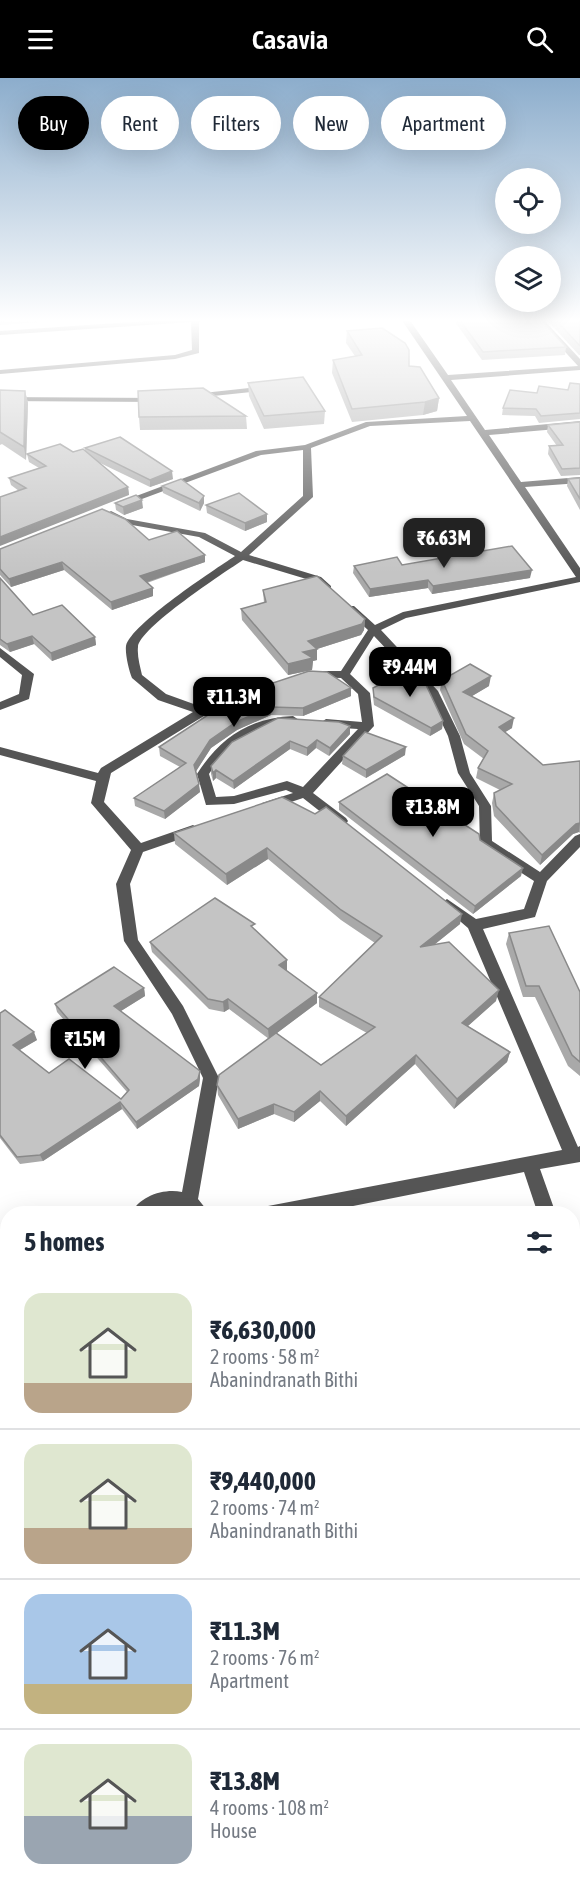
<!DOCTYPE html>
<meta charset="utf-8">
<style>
:root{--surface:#fff;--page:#f2f2f3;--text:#1f2937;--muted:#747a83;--line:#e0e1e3;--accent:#000}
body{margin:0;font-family:"Asap Condensed",sans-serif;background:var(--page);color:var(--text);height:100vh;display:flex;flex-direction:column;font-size:22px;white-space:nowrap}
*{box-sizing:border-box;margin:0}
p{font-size:20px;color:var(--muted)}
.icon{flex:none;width:33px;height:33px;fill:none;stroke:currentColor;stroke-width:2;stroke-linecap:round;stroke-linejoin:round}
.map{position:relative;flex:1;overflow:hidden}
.details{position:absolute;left:0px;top:1128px;width:580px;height:686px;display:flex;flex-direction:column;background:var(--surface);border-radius:24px 24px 0 0;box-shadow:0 6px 24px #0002}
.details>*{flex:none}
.hud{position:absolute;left:18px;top:18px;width:544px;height:54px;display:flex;gap:12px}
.tools{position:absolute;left:495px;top:90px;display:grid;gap:12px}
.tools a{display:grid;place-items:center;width:66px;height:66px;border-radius:50%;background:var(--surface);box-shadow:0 6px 24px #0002;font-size:30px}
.price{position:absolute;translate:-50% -51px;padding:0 14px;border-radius:12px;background:var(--accent);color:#fff;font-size:20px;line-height:39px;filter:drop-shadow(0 2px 3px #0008)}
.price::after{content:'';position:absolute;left:50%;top:36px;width:18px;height:14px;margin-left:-9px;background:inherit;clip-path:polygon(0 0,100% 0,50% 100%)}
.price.on{background:#222;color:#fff}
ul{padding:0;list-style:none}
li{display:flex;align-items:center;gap:18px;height:150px;padding:0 24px}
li+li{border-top:2px solid var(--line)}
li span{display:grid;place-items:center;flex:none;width:168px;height:120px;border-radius:18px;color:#555}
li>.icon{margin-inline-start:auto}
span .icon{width:72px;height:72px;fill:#fffc;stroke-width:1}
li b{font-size:26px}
h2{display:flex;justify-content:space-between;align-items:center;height:72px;padding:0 24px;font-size:26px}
.pill{padding:0 21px;border-radius:27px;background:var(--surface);box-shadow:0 6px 24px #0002;font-size:21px;line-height:54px}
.pill.on{background:var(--accent);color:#fff}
header{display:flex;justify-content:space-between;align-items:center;height:78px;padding:0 24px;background:var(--accent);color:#fff;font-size:27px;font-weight:600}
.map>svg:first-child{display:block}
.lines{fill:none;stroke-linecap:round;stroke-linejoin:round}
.minor{fill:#555;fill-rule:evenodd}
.wall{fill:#a9a9a9}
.shaded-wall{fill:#898989}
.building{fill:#c4c4c4;stroke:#898989;stroke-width:1.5}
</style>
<header><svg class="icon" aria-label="menu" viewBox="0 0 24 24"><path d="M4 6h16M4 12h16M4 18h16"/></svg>Casavia<svg class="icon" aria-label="search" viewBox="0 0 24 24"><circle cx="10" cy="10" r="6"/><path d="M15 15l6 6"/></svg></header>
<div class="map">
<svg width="580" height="1813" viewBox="0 0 580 1813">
<rect width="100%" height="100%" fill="#fff"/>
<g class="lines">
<g class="minor">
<polygon points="176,241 215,241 199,244 199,275 175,281 0,296 0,292 175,277 192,272 191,244 0,257 0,253"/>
<path d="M 401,241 L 409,241 L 448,297 L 578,288 L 535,241 L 543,241 L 580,281 L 580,292 L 451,302 L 485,352 L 580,343 L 580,349 L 489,357 L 521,404 L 580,399 L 580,405 L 525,409 L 580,490 L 580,504 L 406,540 L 381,552 L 438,613 L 460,658 L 470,695 L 491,728 L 492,763 L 540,794 L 575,758 L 580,756 L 580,769 L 547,803 L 535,839 L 483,851 L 578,1069 L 580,1068 L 580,1084 L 540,1091 L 556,1136 L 538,1136 L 524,1094 L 313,1136 L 259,1136 L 262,1130 L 268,1128 L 562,1072 L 468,850 L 440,826 L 447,821 L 476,841 L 524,831 L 534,803 L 480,768 L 479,728 L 458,695 L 448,658 L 427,614 L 374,558 L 350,596 L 370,615 L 374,648 L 313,715 L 346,740 L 348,743 L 346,746 L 336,746 L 303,720 L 267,732 L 262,731 L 261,728 L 262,725 L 293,715 L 286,712 L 234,726 L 206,727 L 197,696 C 220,660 249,640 293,638 L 299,642 L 297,645 C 255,655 234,656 209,696 L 216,719 L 234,718 L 287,703 L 303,709 L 358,651 L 326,649 L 320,645 L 326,641 L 362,644 L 358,616 L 341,600 L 311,599 L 305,596 L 311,593 L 341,593 L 368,552 L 346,532 L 346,528 L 354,528 L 375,547 L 403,534 L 576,499 L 470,343 L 370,348 L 311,370 L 313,419 L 249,477 L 321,499 L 331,508 L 331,512 L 323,512 L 313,503 L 243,482 C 225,494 139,550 138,569 C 137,578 140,588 142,597 L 166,616 L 202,629 L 250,612 L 254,610 L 260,614 L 217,630 L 111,695 L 104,724 L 141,765 L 193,747 L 200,752 L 198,755 L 143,774 L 130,806 L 138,862 L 183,928 L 219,1000 L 198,1121 L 210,1136 L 189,1136 L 182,1130 L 171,1129 L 153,1136 L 131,1136 C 139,1118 164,1110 182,1114 L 203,1000 L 172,936 L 124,863 L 116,806 L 131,772 L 91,725 L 96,703 L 0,677 L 0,669 L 98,695 L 101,690 L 193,634 L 158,622 L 132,600 C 129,593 125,576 126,568 C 131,546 214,492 235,478 L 199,459 L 121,445 L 106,436 L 111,433 L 127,441 L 205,455 L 241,474 L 303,418 L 303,372 L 261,377 L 123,428 L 115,426 L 256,373 L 305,367 L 366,344 L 467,338 Z"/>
<polygon points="268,308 271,308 271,312 194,320 190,318 194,316"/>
<polygon points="0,319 158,320 162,322 158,324 0,323"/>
<polygon points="0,570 34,596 29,621 0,632 0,624 19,616 22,597 0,579"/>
<polygon points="8,1171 8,1189 0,1190 0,1172"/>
<polygon points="573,1198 580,1202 580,1236 573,1233"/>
<polygon points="580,1490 580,1512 573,1514 573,1492"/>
<polygon points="8,1624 8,1648 0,1650 0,1626"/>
<polygon points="254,1806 280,1806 281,1813 255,1813"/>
</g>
</g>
<g class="wall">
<polygon points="0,241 78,241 0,247"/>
<polygon points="453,241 540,241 566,269 565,277 482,282"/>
<polygon points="546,241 580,241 580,277 579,277"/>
<polygon points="347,253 409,288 439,320 437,333 423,337 352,344 332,295 333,282 355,278 346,265"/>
<polygon points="248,305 325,333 324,346 264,351 249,318"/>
<polygon points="580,306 580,341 539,345 535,338 502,337 503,330 537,315 568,312"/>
<polygon points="0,312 25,313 28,325 26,382 2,366 0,367"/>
<polygon points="246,338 247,351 140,352 139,339"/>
<polygon points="580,344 580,397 561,398 548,376 549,368 557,368 547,354 548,347"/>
<polygon points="85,370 173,401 150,409 98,384 128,409 129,417 19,413 11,407 9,400 39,390 29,384 27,376 73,374 85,373"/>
<polygon points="580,400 580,432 567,408 568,401"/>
<polygon points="162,408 204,425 200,433 163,415"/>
<polygon points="115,425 143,430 124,437 116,432"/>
<polygon points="206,427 267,436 267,444 245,453 207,435"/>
<polygon points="149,462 205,484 147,505 153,510 153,518 112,532 64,492 11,509 0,497 0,471"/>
<polygon points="402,487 530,500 432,516 428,510 369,519 353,495 354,488"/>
<polygon points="0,500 33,537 95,559 96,567 52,583 34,566 10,574 0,567"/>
<polygon points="263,512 365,541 364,552 361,557 317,571 317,582 313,583 312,592 288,597 242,542 241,531 264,525"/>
<polygon points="442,602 489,608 472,618 512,650 505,654 543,687 580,683 580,755 579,754 573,756 540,787 494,738 492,725 494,715 500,712 476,700 478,690 484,681 464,666 440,612"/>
<polygon points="351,610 351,618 303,638 271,637 237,652 211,670 196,693 200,714 165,741 135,728 134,720 180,689 160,678 159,669 240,616"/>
<polygon points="373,610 443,643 442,651 430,658 374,627 373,618"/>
<polygon points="350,656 329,678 316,670 307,678 290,671 234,711 216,700 213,703 211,696 211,688 232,664"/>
<polygon points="405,677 366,700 342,686 343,678"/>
<polygon points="282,719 460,846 435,866 496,923 468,948 510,974 507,984 454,1031 415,986 346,1048 320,1023 294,1044 274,1036 238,1051 218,1017 217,1007 321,987 367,955 319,929 319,919 375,865 341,842 268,781 227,807 175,766 174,755"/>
<polygon points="339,724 480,762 521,798 473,836 339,732"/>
<polygon points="255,852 287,882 287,892 286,893 317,915 317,925 269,961 229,931 224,934 209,931 152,874 150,864"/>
<polygon points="509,855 580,914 580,998 568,988 535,919 523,919 506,866"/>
<polygon points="144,910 145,918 121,933 200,1000 199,1008 137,1051 122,1031 43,1083 20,1086 0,1060 0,935 37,962 20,972 49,995 121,1021 127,1014 57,934 55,926"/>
</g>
<g class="shaded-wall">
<polygon points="25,313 28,325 26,382 24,369"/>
<polygon points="439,320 437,333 423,337 425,324"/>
<polygon points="172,393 173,401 150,409 150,402"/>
<polygon points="128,409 129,417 0,468 0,459"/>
<polygon points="204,418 204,425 200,433 199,425"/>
<polygon points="142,422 143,430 124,437 123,429"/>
<polygon points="267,436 267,444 245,453 245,445"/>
<polygon points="205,477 205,484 141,506 140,498"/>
<polygon points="62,484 64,492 11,509 9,501"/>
<polygon points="532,492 530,500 432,516 433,508"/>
<polygon points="428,502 428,510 369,519 370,511"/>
<polygon points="153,510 153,518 112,532 111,524"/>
<polygon points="365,541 364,552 361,557 317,571 317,582 313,583 312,592 288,597 288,586 303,574 308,563"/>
<polygon points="32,558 34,566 10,574 7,566"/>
<polygon points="95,559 96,567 52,583 51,575"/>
<polygon points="491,598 489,608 462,624 463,614"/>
<polygon points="351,610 351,618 303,638 303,630"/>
<polygon points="271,629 271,637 237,652 211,670 195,695 194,687 210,662 236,644"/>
<polygon points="514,640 512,650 497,659 499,649"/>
<polygon points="443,643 442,651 430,658 431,650"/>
<polygon points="350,648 350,656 329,678 330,670"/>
<polygon points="317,662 316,670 307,678 307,670"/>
<polygon points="290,663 290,671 234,711 233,703"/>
<polygon points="406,669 405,677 366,700 366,692"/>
<polygon points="216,692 216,700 213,703 213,695"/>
<polygon points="199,706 200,714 165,741 164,733"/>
<polygon points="580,745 579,754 573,756 540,787 542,777 576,746"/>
<polygon points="267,770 268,781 227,807 226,796"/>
<polygon points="523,790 521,798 473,836 475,828"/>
<polygon points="462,836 460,846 419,879 420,869"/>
<polygon points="287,882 287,892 279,897 279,887"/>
<polygon points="144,910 145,918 116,936 114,928"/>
<polygon points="499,912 496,923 460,955 462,945"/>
<polygon points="317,915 317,925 269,961 268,951"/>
<polygon points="228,921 229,931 224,934 223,924"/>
<polygon points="34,954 37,962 16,974 13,967"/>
<polygon points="510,974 507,984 454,1031 457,1021"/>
<polygon points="416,977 415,986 346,1048 346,1038"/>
<polygon points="200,993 200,1000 199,1008 137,1051 136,1044"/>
<polygon points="320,1013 320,1023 294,1044 294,1034"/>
<polygon points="120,1024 122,1031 43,1083 40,1077"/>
<polygon points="274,1026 274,1036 238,1051 238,1041"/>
<polygon points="20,1806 28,1806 28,1813 21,1813"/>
</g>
<g class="building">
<polygon points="0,241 28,241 0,243"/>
<polygon points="459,241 540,241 566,269 483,274"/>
<polygon points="555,241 580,241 580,268"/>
<polygon points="382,250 405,265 409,272 409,288 420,289 439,320 425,324 352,331 333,282 362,277 347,253"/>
<polygon points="303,299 325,333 264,338 248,305"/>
<polygon points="570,305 580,306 580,335 541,338 536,331 503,330 510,312 537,315 539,308 568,312"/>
<polygon points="203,310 246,338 139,339 138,313"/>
<polygon points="0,312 25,313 24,369 0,354"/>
<polygon points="580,344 580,390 562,391 549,368 563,367 548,347"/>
<polygon points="120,359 172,393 150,402 85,370"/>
<polygon points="60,366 73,374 83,371 128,409 0,459 0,419 26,410 9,400 46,388 27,376"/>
<polygon points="580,400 580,421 568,401"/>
<polygon points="181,401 204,418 199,425 162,408"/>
<polygon points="239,415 267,436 245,445 206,427"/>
<polygon points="136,417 142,422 123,429 115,425"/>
<polygon points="102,431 125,441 149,462 177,453 205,477 140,498 153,510 111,524 62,484 9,501 0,491 0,471"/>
<polygon points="512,468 532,492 433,508 428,502 370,511 354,488 397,479 402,487"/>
<polygon points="317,498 365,541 362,546 308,563 317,571 303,574 313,580 288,586 241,531 266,524 263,512"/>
<polygon points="0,500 33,537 62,527 95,559 51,575 32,558 7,566 0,561"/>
<polygon points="470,586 491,598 463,614 514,640 499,649 543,687 580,683 580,745 576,746 542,777 496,728 494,715 512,706 478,690 488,673 466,656 442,602"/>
<polygon points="409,591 426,607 443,643 431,650 374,619 373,610"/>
<polygon points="309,593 327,594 351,610 303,630 271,629 236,644 210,662 194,687 199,706 164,733 134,720 186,685 159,669 240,616"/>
<polygon points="278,640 339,644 350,648 330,670 317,662 307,670 290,663 233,703 216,692 213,695 211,688 232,664"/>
<polygon points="365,654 406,669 366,692 343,678"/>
<polygon points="387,696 479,756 480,762 523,790 475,828 339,724"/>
<polygon points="282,719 315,736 326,729 462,836 420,869 449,864 499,912 462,945 510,974 457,1021 416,977 346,1038 320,1013 294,1034 274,1026 238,1041 217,1007 219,997 276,955 321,987 375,949 319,919 382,858 341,832 267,770 226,796 174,755"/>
<polygon points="215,820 255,846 251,848 287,882 279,887 317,915 268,951 228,921 223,924 208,921 150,864"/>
<polygon points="549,848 580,914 580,984 572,977 539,908 526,908 509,855"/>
<polygon points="114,889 144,910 114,928 200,993 198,1001 136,1044 120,1024 40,1077 17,1079 0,1057 0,935 5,932 34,954 13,967 49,995 69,981 121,1021 129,1012 55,926"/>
<polygon points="8,1689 8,1806 20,1806 21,1813 0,1813 0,1691"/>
<polygon points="573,1791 576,1813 340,1813 339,1806 573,1806"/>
</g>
<linearGradient id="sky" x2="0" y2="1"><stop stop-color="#8cadcc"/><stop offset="0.49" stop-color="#fff"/><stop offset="1" stop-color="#fff" stop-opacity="0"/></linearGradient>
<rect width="580" height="495" fill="url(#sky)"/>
</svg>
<div class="tools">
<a><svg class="icon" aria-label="locate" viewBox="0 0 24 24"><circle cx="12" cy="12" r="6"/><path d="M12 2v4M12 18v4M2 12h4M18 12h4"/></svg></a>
<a><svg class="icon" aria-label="layers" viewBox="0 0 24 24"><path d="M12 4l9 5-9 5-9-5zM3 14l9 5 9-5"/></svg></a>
</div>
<b class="price on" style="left:444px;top:491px">₹6.63M</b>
<b class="price" style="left:410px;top:620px">₹9.44M</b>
<b class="price" style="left:234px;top:650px">₹11.3M</b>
<b class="price" style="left:433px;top:760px">₹13.8M</b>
<b class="price" style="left:85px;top:992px">₹15M</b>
<div class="hud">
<a class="pill on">Buy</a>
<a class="pill">Rent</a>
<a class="pill">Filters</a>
<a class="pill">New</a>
<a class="pill">Apartment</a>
</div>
<section class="details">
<h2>5 homes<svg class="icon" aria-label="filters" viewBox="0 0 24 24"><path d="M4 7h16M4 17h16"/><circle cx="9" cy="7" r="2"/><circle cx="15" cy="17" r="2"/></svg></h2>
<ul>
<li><span style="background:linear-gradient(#dfe7d0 75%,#b9a48a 0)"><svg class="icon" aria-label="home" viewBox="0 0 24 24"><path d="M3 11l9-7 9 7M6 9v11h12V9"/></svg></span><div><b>₹6,630,000</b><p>2 rooms · 58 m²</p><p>Abanindranath Bithi</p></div></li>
<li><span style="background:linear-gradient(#dfe7d0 70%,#b9a48a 0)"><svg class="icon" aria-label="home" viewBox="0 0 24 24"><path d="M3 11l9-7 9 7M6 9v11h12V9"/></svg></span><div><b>₹9,440,000</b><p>2 rooms · 74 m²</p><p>Abanindranath Bithi</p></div></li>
<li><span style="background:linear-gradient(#a9c7e8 75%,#c2b280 0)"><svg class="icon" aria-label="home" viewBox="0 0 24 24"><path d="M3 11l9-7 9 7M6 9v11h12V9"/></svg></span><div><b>₹11.3M</b><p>2 rooms · 76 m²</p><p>Apartment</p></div></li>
<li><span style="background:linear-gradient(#dfe7d0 60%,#9aa5b1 0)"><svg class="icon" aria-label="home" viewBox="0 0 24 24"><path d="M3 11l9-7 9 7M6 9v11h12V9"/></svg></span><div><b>₹13.8M</b><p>4 rooms · 108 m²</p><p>House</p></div></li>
</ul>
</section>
</div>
